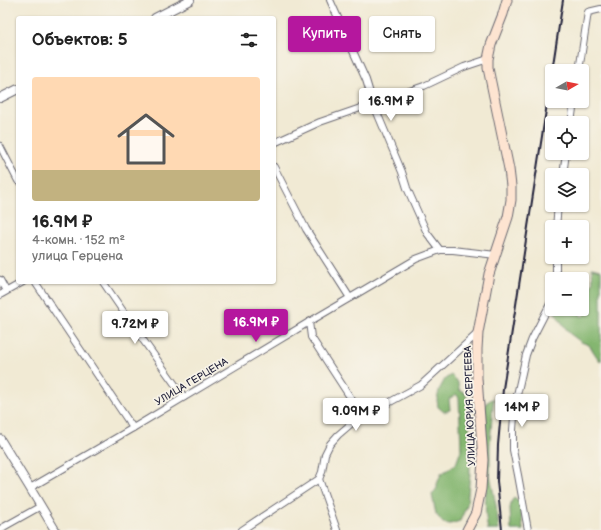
<!DOCTYPE html>
<html lang="ru">
<meta charset="utf-8">
<style>
:root{--surface:#fff;--page:#f2f2f2;--text:#222;--muted:#767676;--accent:#b5179e}
body{margin:0;font-family:"Balsamiq Sans",sans-serif;background:var(--page);color:var(--text);height:100vh;display:flex;flex-direction:column;font-size:15px;white-space:nowrap}
*{box-sizing:border-box;margin:0}
p{font-size:13px;color:var(--muted)}
.icon{flex:none;width:22px;height:22px;fill:none;stroke:currentColor;stroke-width:2;stroke-linecap:round;stroke-linejoin:round}
.map{position:relative;flex:1;overflow:hidden}
.sheet{position:absolute;left:16px;top:16px;width:260px;height:268px;display:flex;flex-direction:column;background:var(--surface);border-radius:4px;box-shadow:0 1px 3px #0004}
.sheet>*{flex:none}
.top-card{position:absolute;left:288px;top:16px;width:253px;height:36px;display:flex;gap:8px}
.needle{width:26px;rotate:81deg}
.tools{position:absolute;left:545px;top:64px;display:grid;gap:8px}
.tools a{display:grid;place-items:center;width:44px;height:44px;border-radius:4px;background:var(--surface);box-shadow:0 1px 3px #0004;font-size:20px}
.price{position:absolute;translate:-50% -34px;padding:0 9px;border-radius:4px;background:#fff;color:#222;font-size:13px;line-height:26px;filter:drop-shadow(0 1px 2px #0008)}
.price::after{content:'';position:absolute;left:50%;top:24px;width:12px;height:9px;margin-left:-6px;background:inherit;clip-path:polygon(0 0,100% 0,50% 100%)}
.price.active{background:var(--accent);color:#fff}
ul{padding:0;list-style:none}
li{display:grid;align-content:center;gap:8px;height:212px;padding:0 16px}
li span{display:grid;place-items:center;height:124px;border-radius:4px;color:#555}
li>.icon{margin-inline-start:auto}
span .icon{width:72px;height:72px;fill:#fffc;stroke-width:1}
li b{font-size:17px}
h2{display:flex;justify-content:space-between;align-items:center;height:48px;padding:0 16px;font-size:17px}
.chip{padding:0 14px;border-radius:4px;background:var(--surface);box-shadow:0 1px 3px #0004;font-size:14px;line-height:36px}
.chip.active{background:var(--accent);color:#fff}
.map>svg:first-child{display:block}
.forest{fill:#84b670;stroke:#536c56}
.lines{fill:none;stroke-linecap:round;stroke-linejoin:round}
.minor-casing{stroke:#6a6871;stroke-width:8}
.tertiary-casing{stroke:#6a6871;stroke-width:10}
.secondary-casing{stroke:#6a6871;stroke-width:11}
.minor{stroke:#fff;stroke-width:6}
.tertiary{stroke:#fff;stroke-width:8}
.secondary{stroke:#fde4d1;stroke-width:9}
.rail{stroke:#22223b;stroke-width:2}
.labels{text-anchor:middle;stroke-width:3.5;stroke-linejoin:round;paint-order:stroke}
.street-label{font-size:10px;fill:#22223b;stroke:#f7f3e8}
</style>
<div class="map">
<svg width="601" height="530" viewBox="0 0 601 530">
<rect width="100%" height="100%" fill="#f7f3e8"/>
<filter id="ink" filterUnits="userSpaceOnUse"><feTurbulence type="fractalNoise" baseFrequency=".025" numOctaves="2"/><feDisplacementMap in="SourceGraphic" scale="8" xChannelSelector="R" yChannelSelector="G"/><feConvolveMatrix kernelMatrix="1 2 1 2 8 2 1 2 1" color-interpolation-filters="sRGB"/></filter>
<filter id="wash" filterUnits="userSpaceOnUse"><feTurbulence type="fractalNoise" baseFrequency=".012" numOctaves="4" result="noise"/><feDisplacementMap in="SourceGraphic" scale="16" xChannelSelector="R" yChannelSelector="G"/><feGaussianBlur stdDeviation="0.9" result="paint"/><feColorMatrix in="noise" values="0 0 0 0 0 0 0 0 0 0 0 0 0 0 0 0 0 1.4 0 .05"/><feComposite in="paint" operator="in"/></filter>
<g filter="url(#wash)">
<rect width="100%" height="100%" fill="#f1ead4"/>
<g class="forest">
<polygon points="592,268 601,270 601,361 599,360 589,345 581,342 569,333 555,313 558,309 577,309 582,317 587,312 582,308 582,301 593,283"/>
<polygon points="451,375 458,382 458,385 460,391 464,392 467,397 470,436 470,474 467,505 460,521 450,524 443,523 436,514 432,495 437,488 437,484 441,474 456,464 461,450 459,398 456,394 449,399 450,410 444,412 438,407 437,400 439,390 445,379"/>
<path d="M 492,399 L 494,399 L 493,405 L 490,444 L 490,475 L 496,505 L 499,530 L 488,530 C 484,513 486,495 486,478 C 486,454 486,430 484,406 L 486,403 Z"/>
<polygon points="514,498 518,501 521,508 523,530 511,530 510,508 512,500"/>
</g>
</g>
<g filter="url(#ink)">
<g class="lines">
<g class="minor-casing">
<g id="minor">
<polyline points="330,0 366,80 373,103 402,172 407,188 427,233 440,250"/>
<polyline points="579,71 588,12 601,9"/>
<polyline points="571,123 574,101"/>
<polyline points="274,143 320,122 424,86 464,67 488,59"/>
<polyline points="0,146 18,181"/>
<polyline points="274,167 306,229 350,298"/>
<polyline points="563,175 566,153"/>
<polyline points="556,227 558,205"/>
<polyline points="556,257 556,279"/>
<polyline points="0,280 6,291"/>
<polyline points="35,282 133,428"/>
<polyline points="103,282 138,333 184,397"/>
<polyline points="0,295 23,282"/>
<polyline points="309,322 311,337 363,417"/>
<polyline points="319,479 337,530"/>
<polyline points="30,488 133,428 309,322 416,259 440,250 453,250 496,255"/>
<polyline points="0,529 41,506"/>
<polyline points="242,530 319,479 322,472 325,454 330,444 338,435 352,423 421,385 478,333"/>
<polyline points="528,530 518,475 513,450 513,430 515,404 526,355 532,339 552,300"/>
</g>
</g>
<g class="tertiary-casing">
<g id="tertiary">
<polyline points="155,18 190,0"/>
<polyline points="0,98 18,89"/>
<polyline points="0,439 30,488 55,530"/>
</g>
</g>
<g class="secondary-casing">
<polyline id="secondary" points="467,530 476,513 481,489 483,460 477,378 477,349 478,333 489,274 508,217 511,200 511,186 509,169 488,68 488,59 491,45 503,14 507,0"/>
</g>
<use href="#minor" class="minor"/>
<use href="#tertiary" class="tertiary"/>
<use href="#secondary" class="secondary"/>
<polyline class="rail" points="502,530 497,481 498,445 503,389 563,0"/>
</g>
</g>
<g class="labels">
<g class="street-label">
<text transform="translate(191 381) rotate(-31)" y="4">УЛИЦА ГЕРЦЕНА</text>
<text transform="translate(469 406) rotate(-92)" y="4">УЛИЦА ЮРИЯ СЕРГЕЕВА</text>
</g>
</g>
</svg>
<div class="tools">
<a><svg class="needle" viewBox="-14 -14 28 28"><path d="M0-13l5 13h-10z" fill="#e53935"/><path d="M0 13l5-13h-10z" fill="#767676"/></svg></a>
<a><svg class="icon" aria-label="locate" viewBox="0 0 24 24"><circle cx="12" cy="12" r="6"/><path d="M12 2v4M12 18v4M2 12h4M18 12h4"/></svg></a>
<a><svg class="icon" aria-label="layers" viewBox="0 0 24 24"><path d="M12 4l9 5-9 5-9-5zM3 14l9 5 9-5"/></svg></a>
<a>+</a>
<a>−</a>
</div>
<b class="price" style="left:391px;top:122px">16.9M ₽</b>
<b class="price active" style="left:256px;top:343px">16.9M ₽</b>
<b class="price" style="left:135px;top:345px">9.72M ₽</b>
<b class="price" style="left:522px;top:428px">14M ₽</b>
<b class="price" style="left:356px;top:432px">9.09M ₽</b>
<div class="top-card">
<a class="chip active">Купить</a>
<a class="chip">Снять</a>
</div>
<section class="sheet">
<h2>Объектов: 5<svg class="icon" aria-label="filters" viewBox="0 0 24 24"><path d="M4 7h16M4 17h16"/><circle cx="9" cy="7" r="2"/><circle cx="15" cy="17" r="2"/></svg></h2>
<ul>
<li><span style="background:linear-gradient(#ffd9b3 75%,#c2b280 0)"><svg class="icon" aria-label="home" viewBox="0 0 24 24"><path d="M3 11l9-7 9 7M6 9v11h12V9"/></svg></span><div><b>16.9M ₽</b><p>4-комн. · 152 m²</p><p>улица Герцена</p></div></li>
</ul>
</section>
</div>
